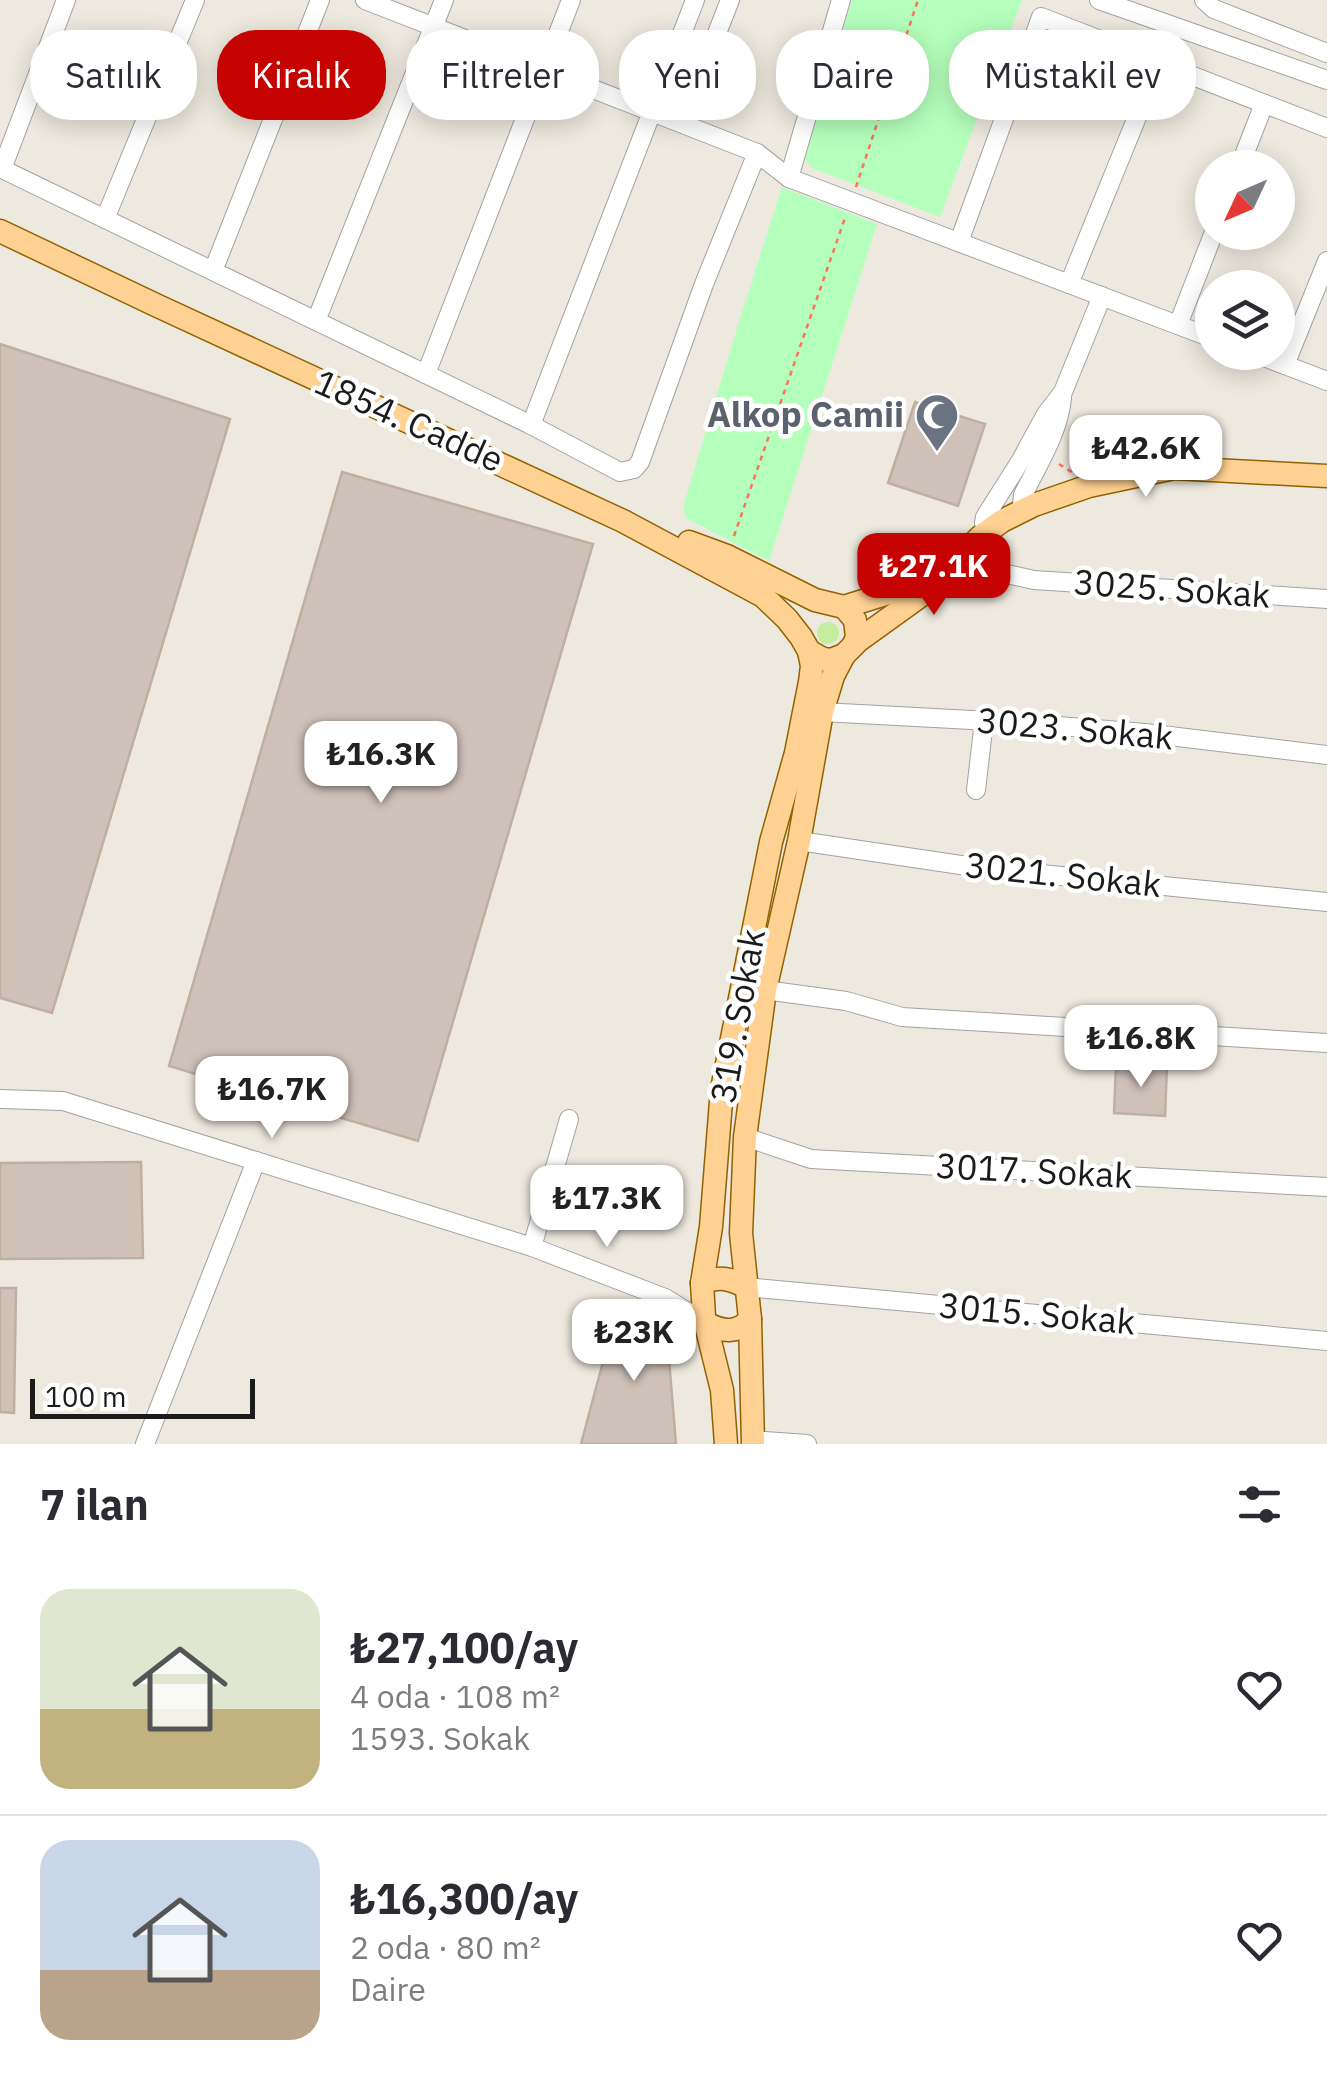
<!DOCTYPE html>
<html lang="tr">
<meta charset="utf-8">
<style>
:root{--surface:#fff;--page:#f7f7f7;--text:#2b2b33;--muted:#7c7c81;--line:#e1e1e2;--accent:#c50300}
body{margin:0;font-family:"IBM Plex Sans",sans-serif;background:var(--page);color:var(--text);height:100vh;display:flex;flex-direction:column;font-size:38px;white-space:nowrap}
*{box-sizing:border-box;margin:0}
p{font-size:32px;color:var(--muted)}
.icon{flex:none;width:55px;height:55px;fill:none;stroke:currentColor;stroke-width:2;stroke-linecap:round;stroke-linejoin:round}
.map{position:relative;height:1444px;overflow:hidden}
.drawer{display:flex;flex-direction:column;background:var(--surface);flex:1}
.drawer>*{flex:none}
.top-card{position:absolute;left:30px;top:30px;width:1268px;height:90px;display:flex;gap:20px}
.needle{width:65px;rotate:226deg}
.fabs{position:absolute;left:1195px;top:150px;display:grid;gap:20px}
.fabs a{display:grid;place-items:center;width:100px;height:100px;border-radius:50%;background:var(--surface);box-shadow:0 5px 25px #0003;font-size:50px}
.scale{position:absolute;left:30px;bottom:25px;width:225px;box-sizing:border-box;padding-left:10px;border:5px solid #1b1b1b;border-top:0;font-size:28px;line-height:35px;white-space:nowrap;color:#1b1b1b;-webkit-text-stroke:8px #fff;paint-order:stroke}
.price{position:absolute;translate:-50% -85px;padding:0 22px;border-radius:20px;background:#fff;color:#222;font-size:32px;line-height:65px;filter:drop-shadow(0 2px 5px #0008)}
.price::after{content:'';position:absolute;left:50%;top:60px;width:30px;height:22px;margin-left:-15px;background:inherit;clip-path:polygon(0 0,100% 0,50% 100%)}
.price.current{background:var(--accent);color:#fff}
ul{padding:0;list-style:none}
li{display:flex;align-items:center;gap:30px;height:250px;padding:0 40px}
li+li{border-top:2px solid var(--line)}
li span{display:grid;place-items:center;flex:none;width:280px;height:200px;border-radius:30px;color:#555}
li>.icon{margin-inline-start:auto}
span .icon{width:120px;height:120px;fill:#fffc;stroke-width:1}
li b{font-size:42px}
h2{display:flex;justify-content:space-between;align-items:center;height:120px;padding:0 40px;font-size:42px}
.pill{padding:0 35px;border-radius:40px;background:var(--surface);box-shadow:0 5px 25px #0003;font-size:35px;line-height:90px}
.pill.current{background:var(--accent);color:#fff}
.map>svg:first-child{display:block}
.grass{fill:#c4ee9e}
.park{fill:#b5ffbc}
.building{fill:#cec1b8;stroke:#c0afa0;stroke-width:2.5}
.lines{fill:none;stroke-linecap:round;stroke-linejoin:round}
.minor-casing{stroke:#a2a2a2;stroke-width:20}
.major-casing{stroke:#916300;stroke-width:25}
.path{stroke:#ff715e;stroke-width:2.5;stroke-dasharray:5 5;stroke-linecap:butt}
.minor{stroke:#fff;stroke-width:18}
.major{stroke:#ffd192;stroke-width:22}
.labels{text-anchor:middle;stroke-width:9;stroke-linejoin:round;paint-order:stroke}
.worship-label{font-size:35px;font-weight:bold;fill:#5b616d;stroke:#fff;text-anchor:end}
.street-label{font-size:35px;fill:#1b1b1b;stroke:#fff}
</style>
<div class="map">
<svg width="1327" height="1444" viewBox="0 0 1327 1444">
<rect width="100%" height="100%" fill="#eee9de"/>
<circle class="grass" cx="828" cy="633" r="11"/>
<g class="park">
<polygon points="852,0 1022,0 940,217 812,168 805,159"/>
<polygon points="782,187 877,224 769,561 686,518 683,507 738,325"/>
</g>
<g class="building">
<polygon points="0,344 230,419 52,1013 0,998"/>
<polygon points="915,402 985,424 958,506 888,483"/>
<polygon points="342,472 593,544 418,1141 169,1066"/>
<polygon points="1116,1065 1167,1067 1165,1116 1114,1113"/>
<polygon points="141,1162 143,1258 0,1259 0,1163"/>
<polygon points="0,1288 16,1288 14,1413 0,1412"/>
<polygon points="619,1302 661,1317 666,1323 676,1444 581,1444"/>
</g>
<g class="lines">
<g class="minor-casing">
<g id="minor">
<polyline points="365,0 757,153 789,178 1212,338"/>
<polyline points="1099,0 1327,80"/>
<polyline points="1204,0 1214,9 1327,53"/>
<polyline points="660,90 690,102 730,0"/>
<polyline points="0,168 531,425 620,472 634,469 640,462 704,284 757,153"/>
<polyline points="1239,168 1264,104"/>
<polyline points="2,169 66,0"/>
<polyline points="789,178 841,0"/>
<polyline points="105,219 195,0"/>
<polyline points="959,242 1041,17 1327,128"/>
<polyline points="213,271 320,0"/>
<polyline points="1069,284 1159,63"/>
<polyline points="316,321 444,0"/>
<polyline points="1178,325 1214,232"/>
<polyline points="1251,352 1327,381"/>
<polyline points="1285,365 1327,261"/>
<polyline points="426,374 571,0"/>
<polyline points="531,425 695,0"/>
<path d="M 1025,510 L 1022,505 L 1023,495 C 1038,464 1059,432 1062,398"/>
<polyline points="987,532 984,523 985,517 1021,460 1046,414 1063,392 1102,296"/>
<polyline points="963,554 989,570 1034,580 1327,599"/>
<polyline points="822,712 1009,722 1145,733 1327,755"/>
<polyline points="976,790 984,721"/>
<polyline points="799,841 981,868 1327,902"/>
<polyline points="765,990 846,1001 902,1017 1327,1043"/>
<polyline points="0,1099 63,1101 532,1247 665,1298 706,1323"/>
<polyline points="745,1137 811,1159 1327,1187"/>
<polyline points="532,1247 569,1119"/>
<polyline points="746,1287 1327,1341"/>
<polyline points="753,1440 807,1444"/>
<polyline points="145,1444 256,1161"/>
</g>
</g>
<g class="major-casing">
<g id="major">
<polyline points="0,231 160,307 623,521 763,596 787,619 801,637 809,651 823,659 831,660 844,655 859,640 952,573 963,554 980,537 1002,521 1034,505 1089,486 1174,468 1327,476"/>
<polyline points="689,542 727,556 815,600 844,607 855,620 857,637 854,644"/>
<polyline points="844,607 901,589 929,572"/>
<path d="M 702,1283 C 719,1276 730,1278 746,1287"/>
<path d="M 706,1323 C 722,1332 738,1334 750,1319"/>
<polyline points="726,1444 722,1390 704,1317 702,1283 711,1227 722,1089 771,842 796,753 810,682 812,666 809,651"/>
<polyline points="753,1444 750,1319 741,1233 745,1137 765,990 799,841 822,712 833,676 844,655"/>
</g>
</g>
<g class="path">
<polyline points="856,187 918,0"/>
<polyline points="1059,464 1073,473"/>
<polyline points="734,536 845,218"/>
</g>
<use href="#minor" class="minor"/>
<use href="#major" class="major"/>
</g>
<defs>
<g id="mosque-pin" transform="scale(2.25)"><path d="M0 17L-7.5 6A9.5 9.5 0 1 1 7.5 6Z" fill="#6b7280" stroke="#fff"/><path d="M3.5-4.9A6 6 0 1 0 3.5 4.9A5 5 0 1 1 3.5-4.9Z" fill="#fff"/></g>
</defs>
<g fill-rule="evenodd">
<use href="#mosque-pin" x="937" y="415"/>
</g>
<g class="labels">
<g class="worship-label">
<text x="904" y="427">Alkop Camii</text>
</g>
<g class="street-label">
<text transform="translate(409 421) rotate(24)" y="12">1854. Cadde</text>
<text transform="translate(1172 589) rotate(4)" y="12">3025. Sokak</text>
<text transform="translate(1075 729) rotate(5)" y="12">3023. Sokak</text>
<text transform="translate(1063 875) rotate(6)" y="12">3021. Sokak</text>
<text transform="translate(738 1016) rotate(-80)" y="12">319. Sokak</text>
<text transform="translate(1034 1171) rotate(3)" y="12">3017. Sokak</text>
<text transform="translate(1037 1314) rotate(5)" y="12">3015. Sokak</text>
</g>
</g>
</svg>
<div class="fabs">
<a><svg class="needle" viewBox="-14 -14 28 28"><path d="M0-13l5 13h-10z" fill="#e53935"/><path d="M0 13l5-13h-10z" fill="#7c7c81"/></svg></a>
<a><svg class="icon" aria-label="layers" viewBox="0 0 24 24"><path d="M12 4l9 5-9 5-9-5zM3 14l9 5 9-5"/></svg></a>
</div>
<div class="scale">100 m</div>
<b class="price" style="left:1146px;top:500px">₺42.6K</b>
<b class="price current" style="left:934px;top:618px">₺27.1K</b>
<b class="price" style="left:381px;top:806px">₺16.3K</b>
<b class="price" style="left:1141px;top:1090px">₺16.8K</b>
<b class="price" style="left:272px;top:1141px">₺16.7K</b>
<b class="price" style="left:607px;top:1250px">₺17.3K</b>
<b class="price" style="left:634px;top:1384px">₺23K</b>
<div class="top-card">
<a class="pill">Satılık</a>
<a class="pill current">Kiralık</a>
<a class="pill">Filtreler</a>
<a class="pill">Yeni</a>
<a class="pill">Daire</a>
<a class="pill">Müstakil ev</a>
</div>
</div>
<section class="drawer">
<h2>7 ilan<svg class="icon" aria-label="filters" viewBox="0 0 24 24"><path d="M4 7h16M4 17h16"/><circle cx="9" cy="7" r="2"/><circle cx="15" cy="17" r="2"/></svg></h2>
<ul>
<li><span style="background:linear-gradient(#dfe7d0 60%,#c2b280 0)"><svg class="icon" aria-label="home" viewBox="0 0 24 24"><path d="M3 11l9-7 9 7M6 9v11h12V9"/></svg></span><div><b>₺27,100/ay</b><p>4 oda · 108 m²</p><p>1593. Sokak</p></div><svg class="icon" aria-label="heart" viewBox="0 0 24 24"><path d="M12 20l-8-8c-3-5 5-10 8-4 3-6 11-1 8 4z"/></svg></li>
<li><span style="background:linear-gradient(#c9d6e8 65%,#b9a48a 0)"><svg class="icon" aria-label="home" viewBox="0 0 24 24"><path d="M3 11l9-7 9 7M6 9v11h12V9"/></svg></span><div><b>₺16,300/ay</b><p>2 oda · 80 m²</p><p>Daire</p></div><svg class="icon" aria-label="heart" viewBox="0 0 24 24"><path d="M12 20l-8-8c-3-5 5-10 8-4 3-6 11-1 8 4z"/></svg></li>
</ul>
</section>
